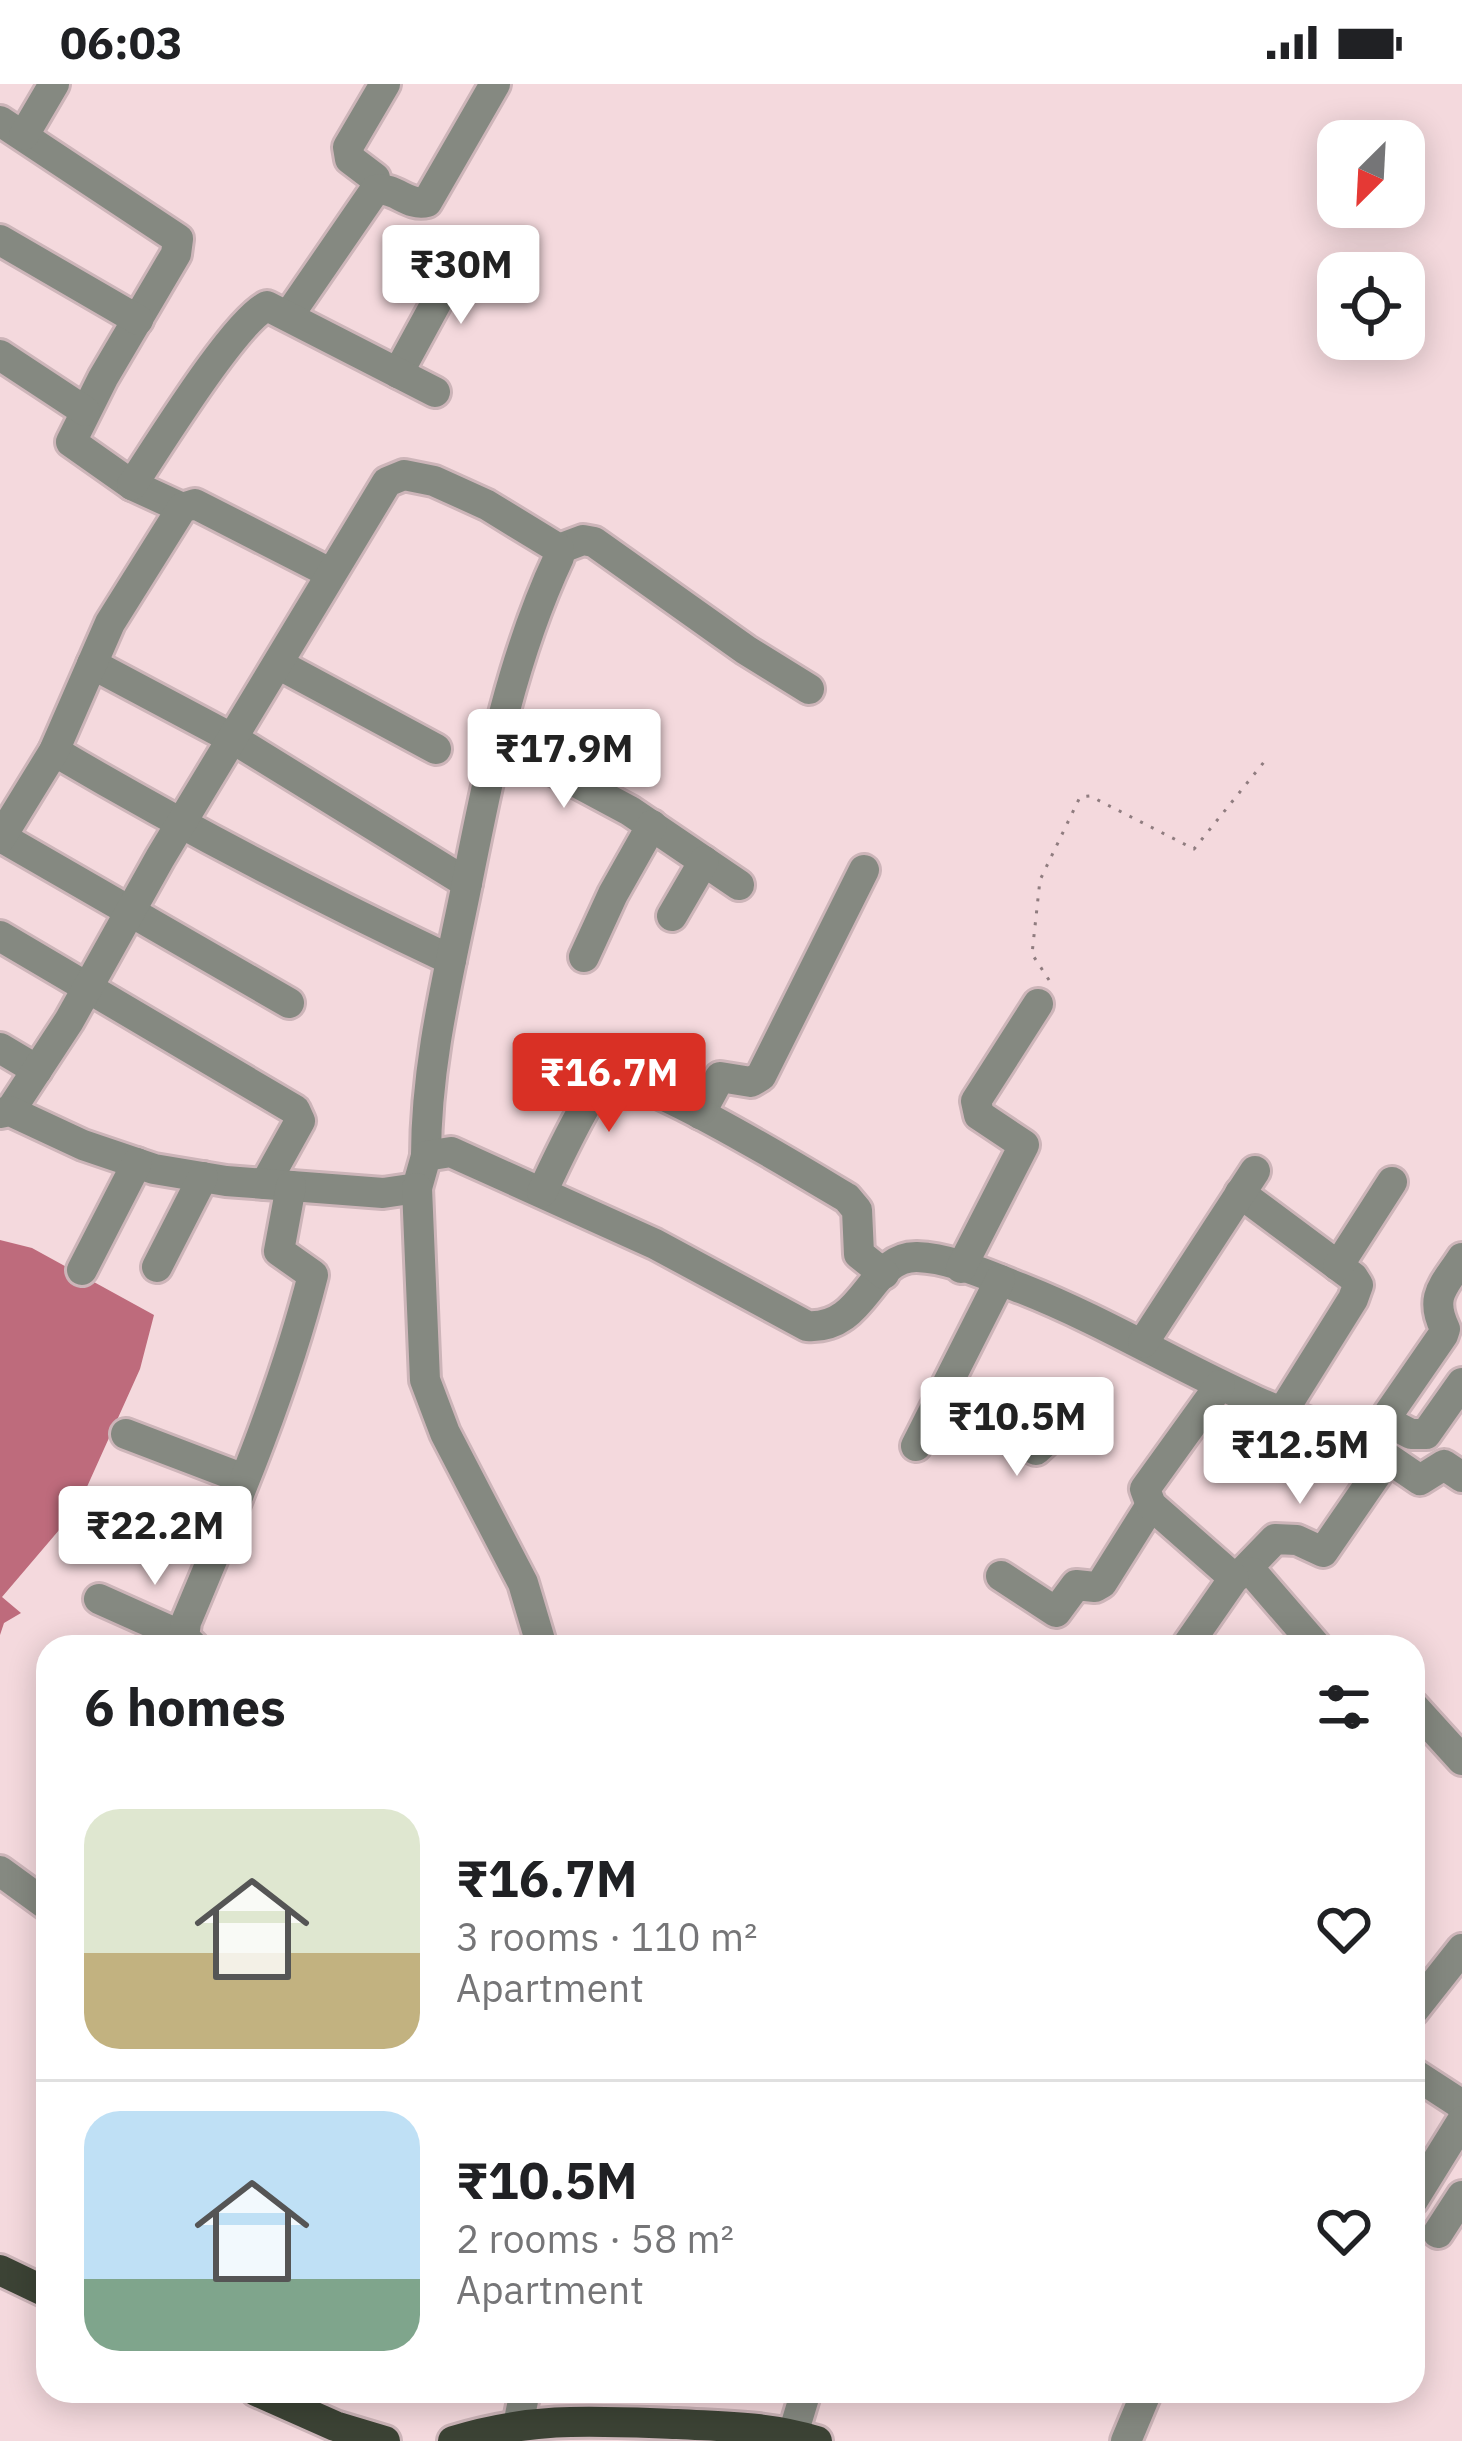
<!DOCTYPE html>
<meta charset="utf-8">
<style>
:root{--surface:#fff;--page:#f2f2f2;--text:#202124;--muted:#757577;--line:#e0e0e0;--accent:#d93025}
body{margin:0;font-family:"IBM Plex Sans",sans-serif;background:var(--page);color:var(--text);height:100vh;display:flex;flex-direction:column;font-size:45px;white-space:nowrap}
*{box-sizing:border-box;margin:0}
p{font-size:39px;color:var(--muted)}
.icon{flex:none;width:66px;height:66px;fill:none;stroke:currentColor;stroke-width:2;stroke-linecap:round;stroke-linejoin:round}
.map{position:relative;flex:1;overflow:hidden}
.panel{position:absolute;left:36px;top:1551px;width:1389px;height:768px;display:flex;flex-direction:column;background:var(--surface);border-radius:36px;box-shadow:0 6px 30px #0003}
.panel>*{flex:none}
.needle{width:78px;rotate:204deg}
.tools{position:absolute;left:1317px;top:36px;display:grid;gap:24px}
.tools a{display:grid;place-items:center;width:108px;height:108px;border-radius:24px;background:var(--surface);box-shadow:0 6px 30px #0003;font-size:60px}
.price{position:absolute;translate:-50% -102px;padding:0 27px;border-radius:12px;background:#fff;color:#222;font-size:39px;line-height:78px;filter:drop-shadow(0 3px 6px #0008)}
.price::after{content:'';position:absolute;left:50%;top:72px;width:36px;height:27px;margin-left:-18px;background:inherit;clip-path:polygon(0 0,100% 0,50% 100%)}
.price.current{background:var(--accent);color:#fff}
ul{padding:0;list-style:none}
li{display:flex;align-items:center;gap:36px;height:300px;padding:0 48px}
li+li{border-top:3px solid var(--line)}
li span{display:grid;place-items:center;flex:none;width:336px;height:240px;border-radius:36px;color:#555}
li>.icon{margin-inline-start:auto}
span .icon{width:144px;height:144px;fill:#fffc;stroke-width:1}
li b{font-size:51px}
h2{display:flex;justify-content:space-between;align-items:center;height:144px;padding:0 48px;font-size:51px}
.status{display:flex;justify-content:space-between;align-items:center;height:84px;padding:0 60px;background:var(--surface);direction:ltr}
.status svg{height:33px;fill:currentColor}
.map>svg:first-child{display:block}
.water{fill:#be6b7c}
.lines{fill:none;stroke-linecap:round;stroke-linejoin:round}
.minor-casing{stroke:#cdb5b9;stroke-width:36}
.major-casing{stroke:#cdb5b9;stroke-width:36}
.path{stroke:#8f7c7f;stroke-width:3;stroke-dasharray:3 9;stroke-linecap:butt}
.minor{stroke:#858981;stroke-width:30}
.major{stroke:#3c4335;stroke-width:30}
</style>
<div class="status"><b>06:03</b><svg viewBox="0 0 49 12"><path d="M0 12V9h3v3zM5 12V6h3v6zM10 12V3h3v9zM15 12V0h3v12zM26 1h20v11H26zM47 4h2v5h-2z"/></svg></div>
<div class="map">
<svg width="1462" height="2357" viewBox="0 0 1462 2357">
<rect width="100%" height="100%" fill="#f4d9dd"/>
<polygon class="water" points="0,1156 32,1164 154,1231 140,1285 77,1425 2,1513 21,1529 4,1539 0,1551"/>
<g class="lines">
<g class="minor-casing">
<g id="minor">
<polyline points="0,37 178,155 176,170 103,294 71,358 132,401 182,424"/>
<polyline points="24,51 54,0"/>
<polyline points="375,106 375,94 350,75 348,63 385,0"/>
<polyline points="0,156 138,236"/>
<path d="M 289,231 L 375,106 C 395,102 408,123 427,118 L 495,0"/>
<polyline points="0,271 85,327"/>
<polyline points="398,289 465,166"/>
<path d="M 132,401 C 157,364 234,238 267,222 L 435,308"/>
<polyline points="559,465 583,456 594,458 746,566 809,605"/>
<polyline points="92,580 235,656 467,799"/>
<polyline points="278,580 436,665"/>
<polyline points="499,657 630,727 739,801"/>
<path d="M 54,667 C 183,743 315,812 451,876"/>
<polyline points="1,753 289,919"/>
<polyline points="0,755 54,667 110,539 182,424 195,420 330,489"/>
<polyline points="672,832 704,777"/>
<polyline points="0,852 295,1026 300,1037 265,1100"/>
<polyline points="584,873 613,810 652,741"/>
<polyline points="0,964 37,986"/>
<path d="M 10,1027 L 69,937 L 160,774 L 387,398 L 404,391 L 434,397 L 487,421 L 559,465 L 559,473 C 509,579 488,695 465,809 C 447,897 426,982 426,1072"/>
<path d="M 0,1029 L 10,1027 L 83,1061 L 154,1085 L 226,1097 L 383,1109 L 417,1104 L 426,1072 L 451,1068 L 655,1160 L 807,1242 C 866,1246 869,1172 917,1173 C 952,1174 991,1193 1023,1205 C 1137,1250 1239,1323 1358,1354 L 1367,1354 L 1378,1345 L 1443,1251 L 1445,1245 C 1429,1212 1444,1202 1462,1174"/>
<polyline points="700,1030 720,993 751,998 761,992 864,786"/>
<polyline points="417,1104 425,1296 445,1349 523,1499 542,1563"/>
<path d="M 542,1108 C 553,1086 589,1005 607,995 C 631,982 815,1095 847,1114 L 857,1126 L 859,1170 L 884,1190"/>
<polyline points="1240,1109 1353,1193 1358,1201 1353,1215 1283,1327"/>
<polyline points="1338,1182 1392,1098"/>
<polyline points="157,1183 203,1093"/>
<polyline points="961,1184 1024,1061 979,1031 976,1017 1038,920"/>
<polyline points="82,1186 137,1079"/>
<polyline points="1143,1259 1255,1087"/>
<polyline points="939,1316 1036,1366 1049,1354 1063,1326"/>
<polyline points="1384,1336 1411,1350 1426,1350 1462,1299"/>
<polyline points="126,1350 244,1395"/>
<polyline points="916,1362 1000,1196"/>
<polyline points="1373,1364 1420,1396 1444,1381 1462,1393"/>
<polyline points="1243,1488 1275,1455 1297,1456 1323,1468 1387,1375"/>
<polyline points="1001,1492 1056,1528 1076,1501 1095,1503 1102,1499 1151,1421"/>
<polyline points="1234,1494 1243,1488 1253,1489 1317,1563"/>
<polyline points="99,1515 184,1553"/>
<path d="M 194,1563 L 184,1553 L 186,1538 C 233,1426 283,1310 313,1191 L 279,1167 L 291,1102"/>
<polyline points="1186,1563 1234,1494 1151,1421 1145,1405 1220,1301"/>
<polyline points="1413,1622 1462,1676"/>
<polyline points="0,1787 48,1822"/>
<polyline points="1413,1927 1462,1865"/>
<polyline points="1413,1989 1462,2021"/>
<polyline points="1413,2116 1462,2037"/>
<polyline points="1438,2149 1462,2112"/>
<polyline points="518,2341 525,2307"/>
<polyline points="793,2350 806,2307"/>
<polyline points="1126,2357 1147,2307"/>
</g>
</g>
<g class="major-casing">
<g id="major">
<polyline points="0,2186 48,2209"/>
<polyline points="256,2307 335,2342 385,2357"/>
<path d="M 453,2357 C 535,2332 594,2337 677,2340 C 729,2343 767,2342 817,2357"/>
</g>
</g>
<polyline class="path" points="1049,896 1032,870 1040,796 1080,713 1090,712 1194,765 1264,678"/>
<use href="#minor" class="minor"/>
<use href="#major" class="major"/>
</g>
</svg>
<div class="tools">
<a><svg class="needle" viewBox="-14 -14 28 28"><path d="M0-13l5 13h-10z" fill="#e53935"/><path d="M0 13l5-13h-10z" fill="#757577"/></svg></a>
<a><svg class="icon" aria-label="locate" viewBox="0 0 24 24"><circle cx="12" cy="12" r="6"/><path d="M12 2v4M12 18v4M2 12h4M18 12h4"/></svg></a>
</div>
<b class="price" style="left:461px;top:243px">₹30M</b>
<b class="price" style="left:564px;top:727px">₹17.9M</b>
<b class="price current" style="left:609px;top:1051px">₹16.7M</b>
<b class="price" style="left:1017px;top:1395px">₹10.5M</b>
<b class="price" style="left:1300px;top:1423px">₹12.5M</b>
<b class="price" style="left:155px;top:1504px">₹22.2M</b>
<section class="panel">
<h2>6 homes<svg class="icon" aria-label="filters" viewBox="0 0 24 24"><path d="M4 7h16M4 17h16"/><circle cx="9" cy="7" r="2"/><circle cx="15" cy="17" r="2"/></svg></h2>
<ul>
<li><span style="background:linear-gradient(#dfe7d0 60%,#c2b280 0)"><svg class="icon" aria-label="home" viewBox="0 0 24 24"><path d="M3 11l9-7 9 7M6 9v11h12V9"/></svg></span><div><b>₹16.7M</b><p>3 rooms · 110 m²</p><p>Apartment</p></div><svg class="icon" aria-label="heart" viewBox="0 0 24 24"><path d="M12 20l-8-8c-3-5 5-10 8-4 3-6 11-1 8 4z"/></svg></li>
<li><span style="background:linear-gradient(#bfe0f5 70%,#7fa58c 0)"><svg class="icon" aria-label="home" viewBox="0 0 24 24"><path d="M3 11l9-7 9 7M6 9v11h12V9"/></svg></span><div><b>₹10.5M</b><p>2 rooms · 58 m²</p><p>Apartment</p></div><svg class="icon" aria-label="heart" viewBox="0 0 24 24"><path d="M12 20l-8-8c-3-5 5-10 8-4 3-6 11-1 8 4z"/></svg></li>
</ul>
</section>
</div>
